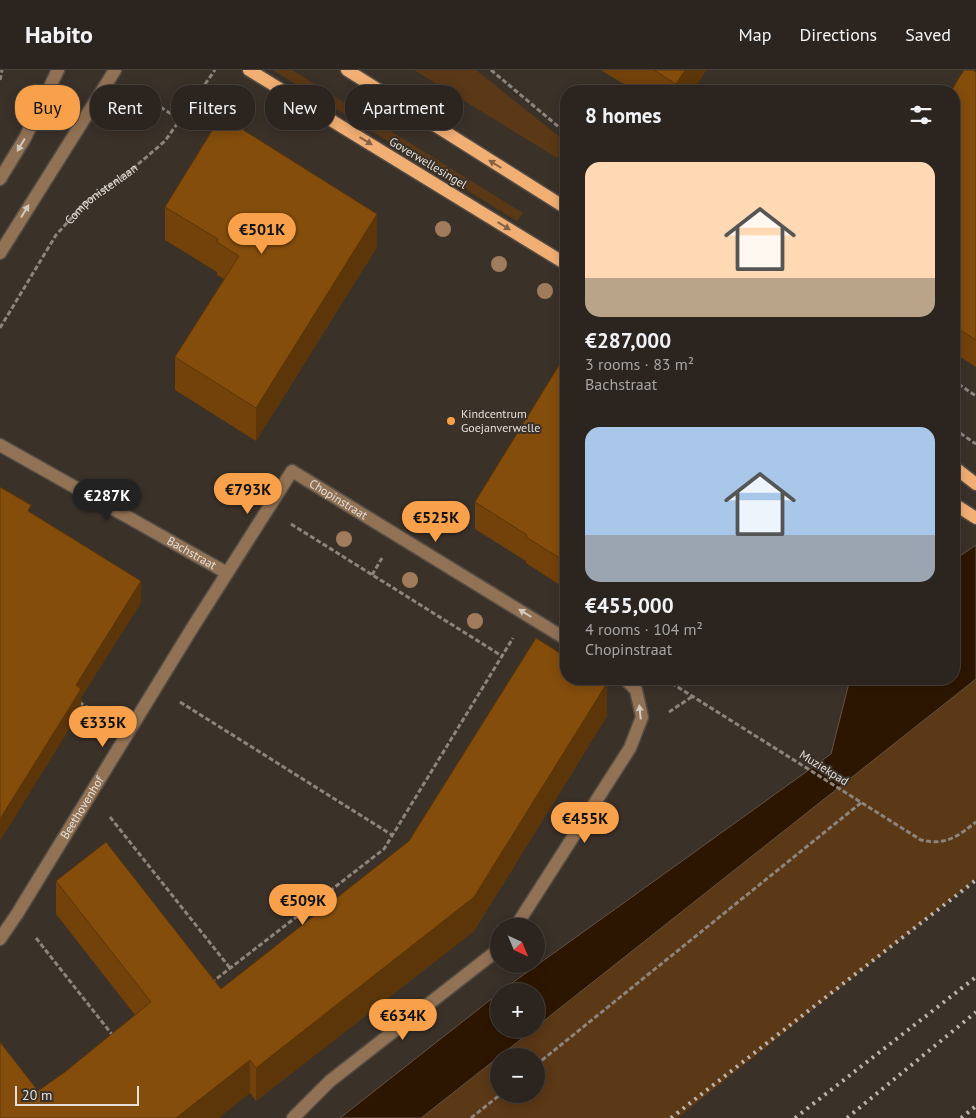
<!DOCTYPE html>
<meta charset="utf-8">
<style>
:root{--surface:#2c251f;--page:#38312c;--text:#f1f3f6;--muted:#a6a5a4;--line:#48423d;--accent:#f8a14a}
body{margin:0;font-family:"PT Sans",sans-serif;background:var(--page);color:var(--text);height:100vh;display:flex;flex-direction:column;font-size:19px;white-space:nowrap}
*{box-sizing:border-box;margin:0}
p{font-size:16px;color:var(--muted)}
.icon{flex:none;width:28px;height:28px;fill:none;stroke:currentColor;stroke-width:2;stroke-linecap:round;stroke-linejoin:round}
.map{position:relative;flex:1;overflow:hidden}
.details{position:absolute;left:560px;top:15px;width:400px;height:600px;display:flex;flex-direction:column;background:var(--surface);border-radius:20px;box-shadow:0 2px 12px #0003,0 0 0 1px var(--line)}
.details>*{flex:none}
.hud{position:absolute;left:15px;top:15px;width:470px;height:45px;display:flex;gap:10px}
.needle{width:32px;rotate:136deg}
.tools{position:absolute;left:490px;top:848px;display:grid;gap:10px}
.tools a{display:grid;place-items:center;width:55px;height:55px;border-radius:50%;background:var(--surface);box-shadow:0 2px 12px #0003,0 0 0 1px var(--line);font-size:25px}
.scale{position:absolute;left:15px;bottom:12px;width:124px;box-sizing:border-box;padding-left:5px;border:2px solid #e5dfda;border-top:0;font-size:14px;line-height:18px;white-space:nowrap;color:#e5dfda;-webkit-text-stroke:4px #3a3129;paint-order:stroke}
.price{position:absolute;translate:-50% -42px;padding:0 11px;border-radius:18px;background:var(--accent);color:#111;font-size:16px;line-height:32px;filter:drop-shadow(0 1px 2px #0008)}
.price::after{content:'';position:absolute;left:50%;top:30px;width:15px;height:11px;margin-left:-8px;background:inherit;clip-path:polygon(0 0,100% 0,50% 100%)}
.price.current{background:#222;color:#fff}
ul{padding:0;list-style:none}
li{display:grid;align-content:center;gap:10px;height:265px;padding:0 25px}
li span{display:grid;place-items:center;height:155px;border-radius:15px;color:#555}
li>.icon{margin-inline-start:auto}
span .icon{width:90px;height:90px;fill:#fffc;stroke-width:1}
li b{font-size:21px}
h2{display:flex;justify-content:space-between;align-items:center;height:60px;padding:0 25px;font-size:21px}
.pill{padding:0 18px;border-radius:20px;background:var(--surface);box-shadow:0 2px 12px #0003,0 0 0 1px var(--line);font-size:18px;line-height:45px}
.pill.current{background:var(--accent);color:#111}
header{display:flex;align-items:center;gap:30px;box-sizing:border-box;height:70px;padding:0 25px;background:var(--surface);border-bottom:1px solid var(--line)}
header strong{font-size:24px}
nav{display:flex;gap:28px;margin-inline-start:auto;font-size:18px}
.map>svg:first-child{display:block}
.green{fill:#5b3816}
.water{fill:#2d1601;stroke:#645242}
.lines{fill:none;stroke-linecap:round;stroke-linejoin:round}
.minor-casing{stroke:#554d45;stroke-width:15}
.major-casing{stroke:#554d45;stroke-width:15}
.path{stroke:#8c857e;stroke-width:3;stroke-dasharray:5 2.5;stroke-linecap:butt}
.minor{stroke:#927255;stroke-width:12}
.major{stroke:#f2af73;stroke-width:12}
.rail{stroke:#bab3ae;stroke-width:4;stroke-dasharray:2.5 5;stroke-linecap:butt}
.tree{fill:#a07c5c}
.wall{fill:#72420a}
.shaded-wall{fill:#5c3608}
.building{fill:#844d0c;stroke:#5c3608}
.oneway{fill:#846347}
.oneway2{fill:#d4c9bf}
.poi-dot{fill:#f8a14a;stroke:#3a3129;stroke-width:2}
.labels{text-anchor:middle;stroke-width:4;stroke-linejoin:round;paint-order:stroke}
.street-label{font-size:12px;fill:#e5dfda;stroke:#3a3129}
.poi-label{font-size:12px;fill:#e5dfda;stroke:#3a3129;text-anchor:start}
</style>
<header>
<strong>Habito</strong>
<nav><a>Map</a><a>Directions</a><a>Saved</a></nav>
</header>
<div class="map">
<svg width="976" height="1048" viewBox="0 0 976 1048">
<rect width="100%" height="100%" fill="#3a3129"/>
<g class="green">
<polygon points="273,0 292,0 523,143 517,151"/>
<polygon points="414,0 476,0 566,72 566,88 560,84 557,88"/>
<polygon points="976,609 976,809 678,1048 421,1048 499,987 499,1024 536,1024 536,986 499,986 534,959 536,959 536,957"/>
</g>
<g class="water">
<polygon points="976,475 976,609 536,957 536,921 501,921 831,684 850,609 954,609 954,490"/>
<polygon points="499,923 499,959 534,959 421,1048 340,1048"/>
</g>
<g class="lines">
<g class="minor-casing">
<g id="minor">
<polyline points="0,109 25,68 58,0"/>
<polyline points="0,183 115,0"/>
<path id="s2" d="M 0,375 L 227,503"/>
<polyline points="516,856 630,678 642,647 636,620 625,609"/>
<path id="s3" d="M 0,869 L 17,844 L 191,560 L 292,401 L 566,569"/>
<polyline points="293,1048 330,1011 499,879"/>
</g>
</g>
<g class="major-casing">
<g id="major">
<polyline points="249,0 566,194"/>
<polyline points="347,0 566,138"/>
<polyline points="954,397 976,414"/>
<polyline points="954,434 976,448"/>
</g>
</g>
<g class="path">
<polyline points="491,0 566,63"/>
<polyline points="0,10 2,0"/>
<polyline points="135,21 179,49"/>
<path id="s1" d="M 0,258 L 56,165 L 86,132 L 129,102 L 165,71 L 215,0"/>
<polyline points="954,318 957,313 976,326"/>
<polyline points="954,359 976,374"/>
<polyline points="291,454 502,586"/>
<polyline points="372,505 382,488"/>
<path d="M 665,609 L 921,770 C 946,776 958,766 976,752"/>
<polyline points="79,632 105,649"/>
<polyline points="180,632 392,765"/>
<polyline points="669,642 693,626"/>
<polyline points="110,747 230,898"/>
<polyline points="36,868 114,967"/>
<polyline points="211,913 384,779 513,568"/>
<polyline points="536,995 862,732"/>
<polyline points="471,1048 501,1024"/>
</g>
<use href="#minor" class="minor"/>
<use href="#major" class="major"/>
<g class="rail">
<polyline points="671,1048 976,810"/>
<polyline points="795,1048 976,907"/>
<polyline points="847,1048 976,942"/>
<polyline points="961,1048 976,1036"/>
</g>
</g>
<g class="tree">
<circle cx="443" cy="159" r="8"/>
<circle cx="499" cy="194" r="8"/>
<circle cx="545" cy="221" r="8"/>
<circle cx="344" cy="469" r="8"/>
<circle cx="410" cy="510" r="8"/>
<circle cx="475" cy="551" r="8"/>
</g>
<g class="wall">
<polygon points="601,0 706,0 693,21 635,21"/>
<polygon points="976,2 976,297 954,283 954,21"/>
<polygon points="165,137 377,177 256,371 175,320 175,287 224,209 217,205 217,202 165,170"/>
<polygon points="566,284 566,519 526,493 526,491 475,459 475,432"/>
<polygon points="607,646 474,861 256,1031 250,1023 38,1021 65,1002 135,945 56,844 56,811 221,919"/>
</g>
<g class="shaded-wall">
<polygon points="685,0 706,0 693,21 676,21 676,14"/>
<polygon points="377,144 377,177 256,371 256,338"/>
<polygon points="141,511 141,533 81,628 81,640 0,771 0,749 76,615"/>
<polygon points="607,613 607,646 474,861 256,1031 256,998"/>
<polygon points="250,990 250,1023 219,1048 176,1048"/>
</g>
<g class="building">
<polygon points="654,0 685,0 676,14"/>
<polygon points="964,0 973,0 976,2 976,270 954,256 954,21 951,21"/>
<polygon points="221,46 377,144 256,338 175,287 239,186 217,172 218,169 165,137"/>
<polygon points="566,284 566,492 526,467 527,465 475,432"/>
<polygon points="0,417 31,435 28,441 141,511 76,615 81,619 0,749"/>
<polygon points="536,568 566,587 566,609 601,609 607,613 474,827 256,998 250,990 176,1048 0,1048 0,972 38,1021 65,1002 151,932 56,811 106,772 221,919 409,771"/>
</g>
<defs><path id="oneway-solid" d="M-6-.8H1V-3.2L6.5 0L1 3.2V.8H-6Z" transform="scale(1.25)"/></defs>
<g class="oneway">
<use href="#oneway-solid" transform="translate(366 71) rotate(31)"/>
<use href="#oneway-solid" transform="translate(495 94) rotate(-148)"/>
<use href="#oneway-solid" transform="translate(504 156) rotate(31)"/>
</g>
<g class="oneway2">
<use href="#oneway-solid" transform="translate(21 75) rotate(121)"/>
<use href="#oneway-solid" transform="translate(25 141) rotate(-58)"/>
<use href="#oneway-solid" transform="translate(525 543) rotate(-148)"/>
<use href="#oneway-solid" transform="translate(640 642) rotate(-96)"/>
</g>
<circle class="poi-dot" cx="451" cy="351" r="5"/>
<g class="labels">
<g class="street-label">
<text transform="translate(428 93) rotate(31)" y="4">Goverwellesingel</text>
<text dy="4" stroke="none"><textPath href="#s1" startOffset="170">Componistenlaan</textPath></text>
<text dy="4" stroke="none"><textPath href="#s3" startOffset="606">Chopinstraat</textPath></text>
<text dy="4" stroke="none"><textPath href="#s2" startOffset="220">Bachstraat</textPath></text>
<text transform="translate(824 698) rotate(32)" y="4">Muziekpad</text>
<text dy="4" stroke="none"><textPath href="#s3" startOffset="155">Beethovenhof</textPath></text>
</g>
<g class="poi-label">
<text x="461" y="348">Kindcentrum<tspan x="461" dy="14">Goejanverwelle</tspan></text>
</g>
</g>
</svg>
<div class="tools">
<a><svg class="needle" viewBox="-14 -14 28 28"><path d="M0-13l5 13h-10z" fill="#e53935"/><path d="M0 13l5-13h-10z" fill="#a6a5a4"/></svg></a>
<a>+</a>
<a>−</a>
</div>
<div class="scale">20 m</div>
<b class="price" style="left:262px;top:185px">€501K</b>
<b class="price" style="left:248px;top:445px">€793K</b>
<b class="price current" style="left:107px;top:451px">€287K</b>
<b class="price" style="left:436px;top:473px">€525K</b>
<b class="price" style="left:103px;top:678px">€335K</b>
<b class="price" style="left:585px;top:774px">€455K</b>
<b class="price" style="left:303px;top:856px">€509K</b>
<b class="price" style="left:403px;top:971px">€634K</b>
<div class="hud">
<a class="pill current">Buy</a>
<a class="pill">Rent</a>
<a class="pill">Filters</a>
<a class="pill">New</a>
<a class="pill">Apartment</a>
</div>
<section class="details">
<h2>8 homes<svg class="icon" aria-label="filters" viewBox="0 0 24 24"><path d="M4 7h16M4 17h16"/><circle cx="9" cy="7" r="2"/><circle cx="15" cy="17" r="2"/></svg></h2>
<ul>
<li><span style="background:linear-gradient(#ffd9b3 75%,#b9a48a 0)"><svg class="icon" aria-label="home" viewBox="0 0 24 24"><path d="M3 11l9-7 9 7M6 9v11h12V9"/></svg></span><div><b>€287,000</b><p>3 rooms · 83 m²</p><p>Bachstraat</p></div></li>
<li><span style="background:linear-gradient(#a9c7e8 70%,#9aa5b1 0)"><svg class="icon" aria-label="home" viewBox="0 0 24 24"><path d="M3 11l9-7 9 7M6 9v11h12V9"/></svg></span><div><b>€455,000</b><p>4 rooms · 104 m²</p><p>Chopinstraat</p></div></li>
</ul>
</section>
</div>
